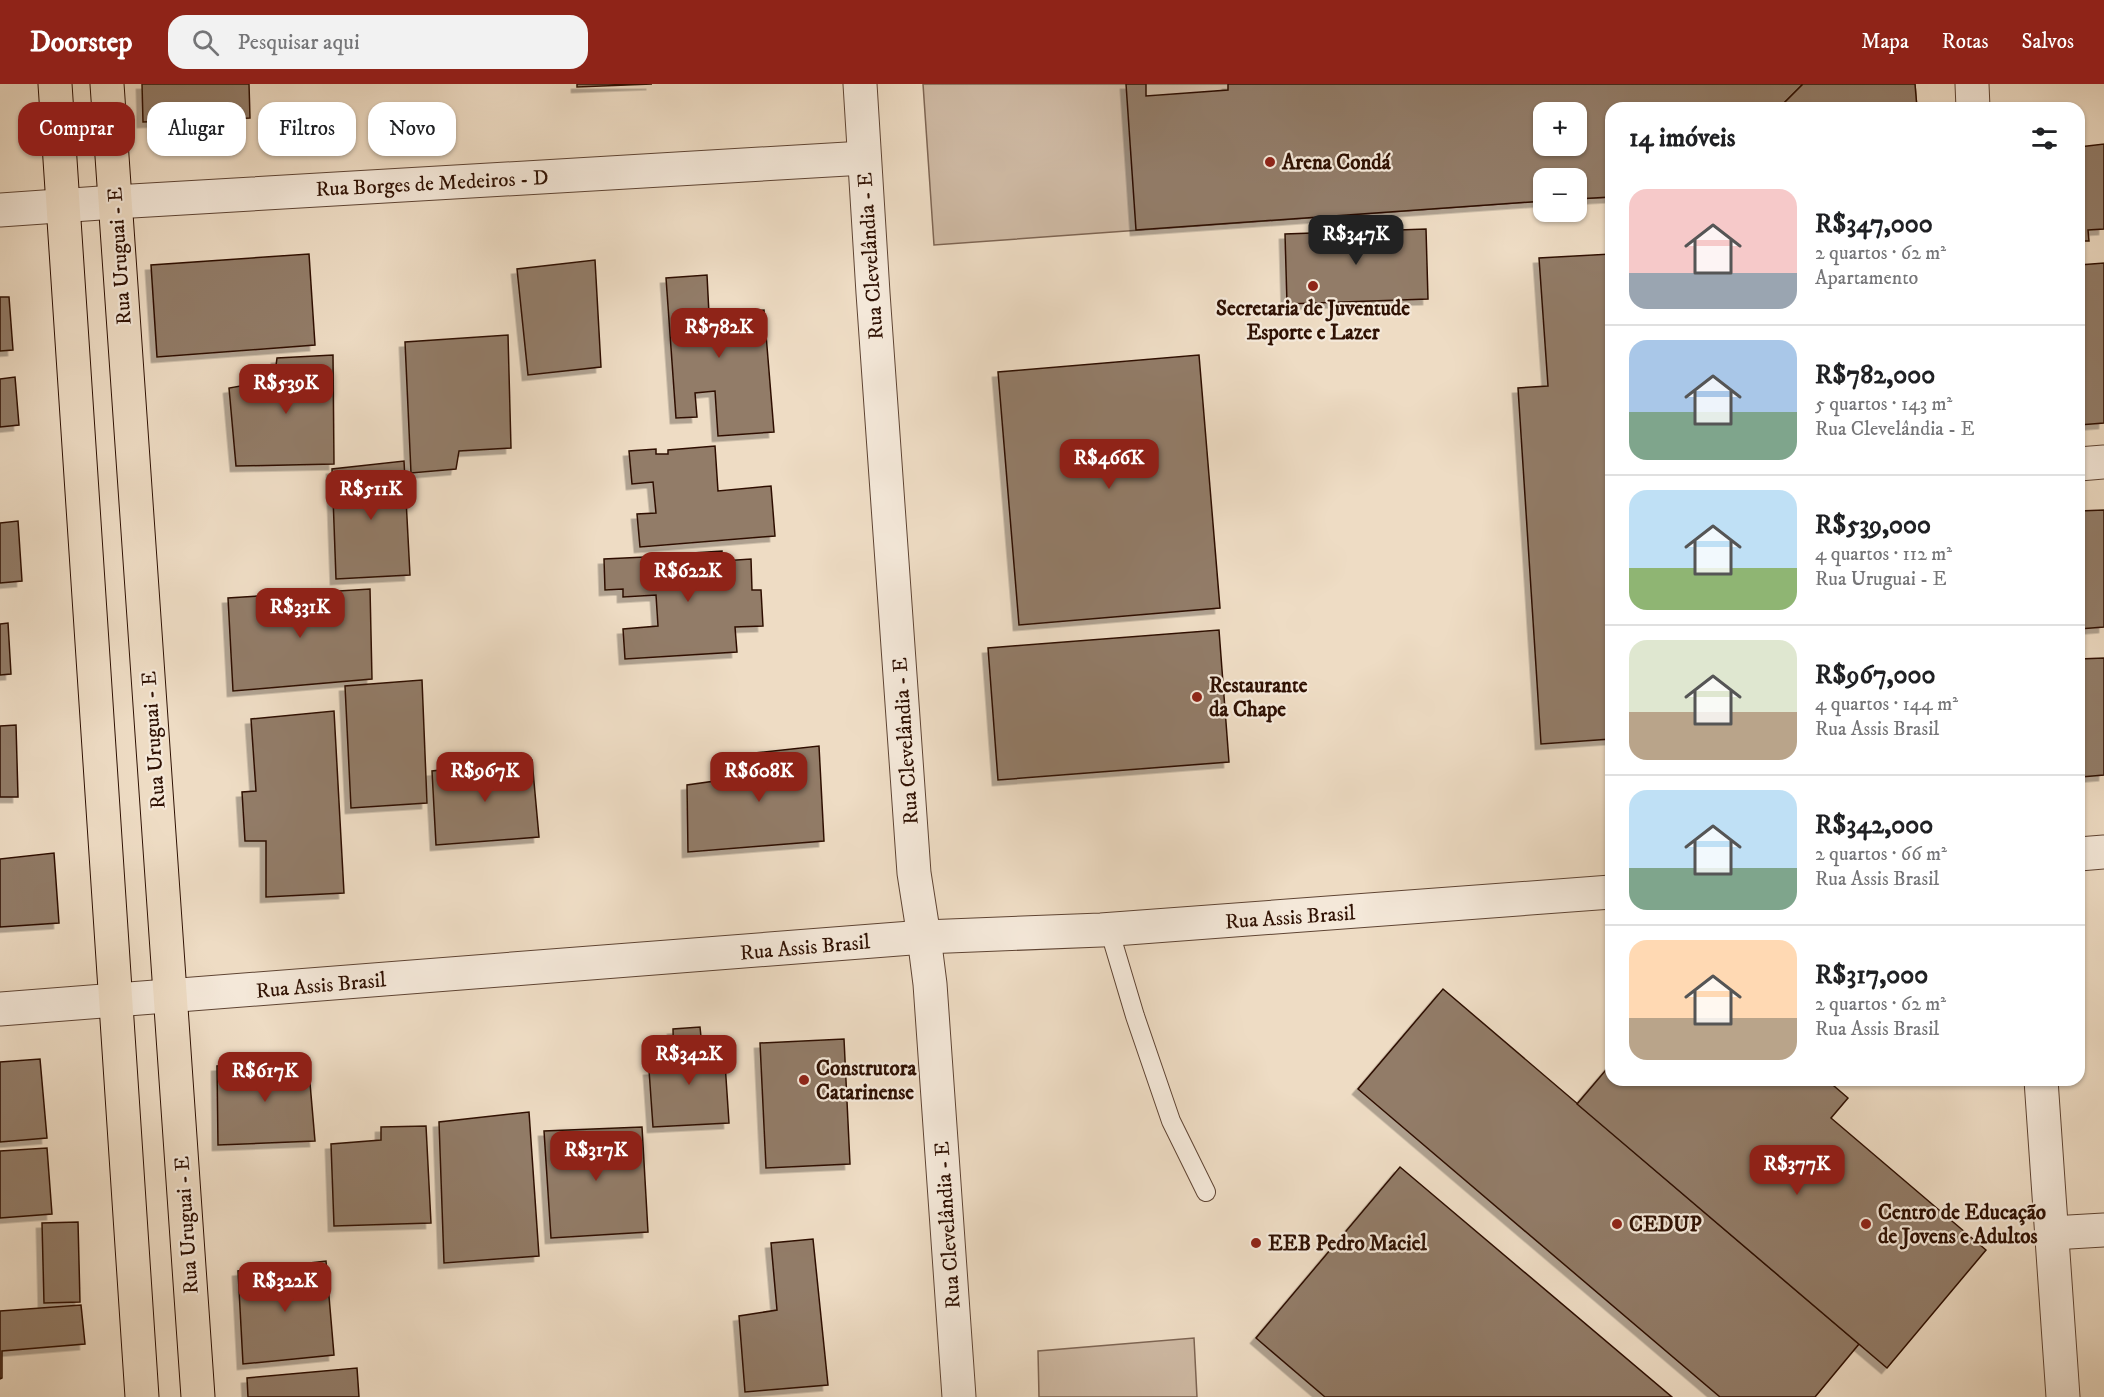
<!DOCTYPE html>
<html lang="pt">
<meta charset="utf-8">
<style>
:root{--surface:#fff;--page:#f2f2f2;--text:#202124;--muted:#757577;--line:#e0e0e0;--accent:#8f2418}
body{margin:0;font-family:"IM FELL DW Pica",serif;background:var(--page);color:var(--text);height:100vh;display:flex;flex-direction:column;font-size:22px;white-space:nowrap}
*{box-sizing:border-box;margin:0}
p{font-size:20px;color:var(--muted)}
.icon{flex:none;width:33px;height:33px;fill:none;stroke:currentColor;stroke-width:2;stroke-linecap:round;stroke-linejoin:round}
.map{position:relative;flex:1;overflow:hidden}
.panel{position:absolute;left:1605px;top:18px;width:480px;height:984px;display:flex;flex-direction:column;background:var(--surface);border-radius:18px;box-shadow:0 2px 4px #0004}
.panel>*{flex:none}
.top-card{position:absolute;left:18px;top:18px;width:570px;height:54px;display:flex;gap:12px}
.tools{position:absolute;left:1533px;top:18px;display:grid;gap:12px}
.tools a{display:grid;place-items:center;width:54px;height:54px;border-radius:12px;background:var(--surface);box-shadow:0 2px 4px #0004;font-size:30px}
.price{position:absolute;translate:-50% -51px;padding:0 14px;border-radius:12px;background:var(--accent);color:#fff;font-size:20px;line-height:39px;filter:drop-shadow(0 2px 3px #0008)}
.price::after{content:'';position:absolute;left:50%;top:36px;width:18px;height:14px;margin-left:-9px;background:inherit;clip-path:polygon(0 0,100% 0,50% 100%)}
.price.active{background:#222;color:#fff}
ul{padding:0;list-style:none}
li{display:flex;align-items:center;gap:18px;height:150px;padding:0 24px}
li+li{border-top:2px solid var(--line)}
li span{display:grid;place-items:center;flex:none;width:168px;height:120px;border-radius:18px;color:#555}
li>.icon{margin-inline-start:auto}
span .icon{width:72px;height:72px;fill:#fffc;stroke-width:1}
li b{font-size:26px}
h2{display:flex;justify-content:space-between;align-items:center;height:72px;padding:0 24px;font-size:26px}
.pill{padding:0 21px;border-radius:18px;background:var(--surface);box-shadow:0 2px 4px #0004;font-size:21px;line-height:54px}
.pill.active{background:var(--accent);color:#fff}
header{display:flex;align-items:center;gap:36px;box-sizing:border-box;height:84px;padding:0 30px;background:var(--accent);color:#fff}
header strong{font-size:28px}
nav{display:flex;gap:33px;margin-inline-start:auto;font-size:21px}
.search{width:420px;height:54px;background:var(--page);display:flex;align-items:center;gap:15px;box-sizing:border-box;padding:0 21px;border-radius:18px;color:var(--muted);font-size:22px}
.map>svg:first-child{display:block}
.green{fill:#ceb9a3;stroke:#7e6553;stroke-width:1.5;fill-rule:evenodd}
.building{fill:#927b67;stroke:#2f1103;stroke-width:1.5;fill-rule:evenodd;filter:url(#shadow)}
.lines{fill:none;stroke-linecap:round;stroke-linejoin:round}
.service-casing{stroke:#5f4433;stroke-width:20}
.minor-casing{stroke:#5f4433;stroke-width:35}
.tertiary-casing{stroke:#5f4433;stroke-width:35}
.primary-casing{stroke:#2f1103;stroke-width:35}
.service{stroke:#f4e8d9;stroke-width:18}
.minor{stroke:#f4e8d9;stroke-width:33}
.tertiary{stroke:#f4e8d9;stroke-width:33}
.primary{stroke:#eedcc4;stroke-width:33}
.poi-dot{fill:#8f2418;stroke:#f4e8d9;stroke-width:2}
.labels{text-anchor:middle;stroke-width:4.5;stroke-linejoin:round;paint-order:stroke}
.poi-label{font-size:21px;font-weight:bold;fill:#2f1103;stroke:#f4e8d9;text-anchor:start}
.street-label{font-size:21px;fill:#2f1103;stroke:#f4e8d9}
</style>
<header>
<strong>Doorstep</strong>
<div class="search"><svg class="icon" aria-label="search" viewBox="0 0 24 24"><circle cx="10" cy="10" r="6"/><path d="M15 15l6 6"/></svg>Pesquisar aqui</div>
<nav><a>Mapa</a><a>Rotas</a><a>Salvos</a></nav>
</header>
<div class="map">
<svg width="2104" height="1313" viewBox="0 0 2104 1313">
<defs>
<filter id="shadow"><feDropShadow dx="-5.5" dy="5.5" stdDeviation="0" flood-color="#0004"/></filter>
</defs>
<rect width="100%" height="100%" fill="#eedcc4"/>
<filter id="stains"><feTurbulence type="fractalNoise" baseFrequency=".00333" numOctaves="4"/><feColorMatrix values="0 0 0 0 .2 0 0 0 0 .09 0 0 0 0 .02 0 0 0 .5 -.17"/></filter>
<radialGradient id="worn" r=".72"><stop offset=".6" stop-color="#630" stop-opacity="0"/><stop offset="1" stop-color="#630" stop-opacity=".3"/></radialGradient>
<g class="green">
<path d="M 923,0 L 1915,0 L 1917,24 L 1611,24 L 1611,113 L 1577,115 L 1576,94 L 1544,94 L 1543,117 L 934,161 ZM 1544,28 L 1576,28 L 1576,62 L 1544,62 Z"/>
<polygon points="1194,1254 1197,1313 1039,1313 1038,1267"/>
</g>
<g class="building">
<polygon points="142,0 249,0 250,34 143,38"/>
<polygon points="577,0 652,0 577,3"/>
<path d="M 1126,0 L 1146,0 L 1146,12 L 1228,6 L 1228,0 L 1803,0 L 1779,24 L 1611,24 L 1611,113 L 1576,115 L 1576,94 L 1544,94 L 1544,117 L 1136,146 ZM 1544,28 L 1576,28 L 1576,62 L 1544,62 Z"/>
<polygon points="1803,0 1915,0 1917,24 1779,24"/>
<polygon points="2104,60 2104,145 2088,146 2089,157 2079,157 2079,63"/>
<polygon points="1426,145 1428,215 1287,220 1285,150"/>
<polygon points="309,170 315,261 157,273 151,181"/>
<polygon points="1611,170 1611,655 1541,660 1518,304 1548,302 1539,174"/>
<polygon points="595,176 601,283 528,291 517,185"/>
<polygon points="2104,179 2104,339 2079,341 2079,181"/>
<polygon points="707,191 709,230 764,226 774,348 718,352 715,307 695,309 697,333 676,334 666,194"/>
<polygon points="0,213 9,213 13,266 0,267"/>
<polygon points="508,251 511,364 459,367 456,385 411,389 405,258"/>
<polygon points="333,271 334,380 236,382 229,304 274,296 277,274"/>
<polygon points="1199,271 1220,524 1019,541 998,288"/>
<polygon points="15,293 19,341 0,343 0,295"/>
<polygon points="715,362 718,407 771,402 775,452 640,463 637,430 656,429 653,398 632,400 629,367 656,365 656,370 668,370 668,366"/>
<polygon points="404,377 410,491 336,495 332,385"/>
<polygon points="2104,426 2104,543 2079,545 2079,427"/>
<polygon points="18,437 22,497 0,499 0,439"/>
<polygon points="722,467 722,477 751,475 752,506 761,506 763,542 735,543 737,568 625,575 623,545 658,542 656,511 623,513 623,505 605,506 604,475 666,472 666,477 694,476 693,469"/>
<polygon points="370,505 372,595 233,607 228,514"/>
<polygon points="8,539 11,590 0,591 0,540"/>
<polygon points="1219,546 1229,678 998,696 988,564"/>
<polygon points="2104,574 2104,691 2081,693 2079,575"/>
<polygon points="422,596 427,719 351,724 345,602"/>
<polygon points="334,627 344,809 266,813 266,757 245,757 242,708 256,707 251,635"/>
<polygon points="16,641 18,713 0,713 0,642"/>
<polygon points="819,662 824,757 688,768 687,701 736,694 736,671"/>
<polygon points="532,676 539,753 436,761 432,687"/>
<polygon points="54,769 59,839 0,843 0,775"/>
<polygon points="1443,905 1859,1260 1815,1313 1720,1313 1358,1005"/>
<polygon points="700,943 704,982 725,979 729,1039 653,1043 649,986 674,984 673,945"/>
<polygon points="844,955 850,1080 766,1084 760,959"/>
<polygon points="40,975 47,1054 0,1058 0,978"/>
<polygon points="308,976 315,1057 218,1061 217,982"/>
<polygon points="1611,980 1611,996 1827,996 1848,1014 1831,1034 1986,1166 1887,1284 1577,1020"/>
<polygon points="529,1028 539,1172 444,1179 439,1038"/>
<polygon points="426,1042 431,1139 334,1142 331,1060 381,1056 381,1043"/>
<polygon points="642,1043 648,1148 551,1154 544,1047"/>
<polygon points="47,1064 52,1130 0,1134 0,1067"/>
<polygon points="1400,1083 1672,1313 1325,1313 1256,1254"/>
<polygon points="78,1138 80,1218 44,1219 42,1139"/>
<polygon points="813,1155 828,1301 745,1308 739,1232 777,1226 771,1159"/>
<polygon points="326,1177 334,1271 243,1280 238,1187"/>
<polygon points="81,1221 85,1260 2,1267 2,1294 0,1295 0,1227"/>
<polygon points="357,1284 359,1313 248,1313 247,1294"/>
</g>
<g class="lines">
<g class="service-casing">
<polyline id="service" points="1109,845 1135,932 1171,1037 1206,1108"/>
</g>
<g class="minor-casing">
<g id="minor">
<polyline points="0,126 115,118 864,74"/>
<polyline points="2079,380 2104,378"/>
<polyline points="924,853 930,900 959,1313"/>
<polyline points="2052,1149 2104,1146"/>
</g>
</g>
<g class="tertiary-casing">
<g id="tertiary">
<polyline points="860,0 873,209 914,789 924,853"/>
<polyline points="1972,0 1973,24"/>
<polyline points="2079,770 2104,768"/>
<polyline points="0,925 924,853 1101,846 1611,808"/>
<polyline points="2041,996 2063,1313"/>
</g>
</g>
<g class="primary-casing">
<g id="primary">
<polyline points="55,0 142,1313"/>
<polyline points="107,0 198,1313"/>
</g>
</g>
<use href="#service" class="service"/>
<use href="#minor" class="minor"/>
<use href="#tertiary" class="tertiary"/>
<use href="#primary" class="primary"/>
</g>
<g class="poi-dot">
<circle cx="1270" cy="78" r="6"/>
<circle cx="1313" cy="202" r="6"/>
<circle cx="1197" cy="613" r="6"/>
<circle cx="804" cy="996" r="6"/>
<circle cx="1617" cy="1140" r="6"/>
<circle cx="1866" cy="1140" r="6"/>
<circle cx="1256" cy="1159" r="6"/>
</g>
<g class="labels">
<g class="poi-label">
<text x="1282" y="85">Arena Condá</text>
<text x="1313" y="231" text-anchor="middle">Secretaria de Juventude<tspan x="1313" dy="24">Esporte e Lazer</tspan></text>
<text x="1209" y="608">Restaurante<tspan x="1209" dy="24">da Chape</tspan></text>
<text x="816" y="991">Construtora<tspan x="816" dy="24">Catarinense</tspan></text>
<text x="1878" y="1135">Centro de Educação<tspan x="1878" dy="24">de Jovens e Adultos</tspan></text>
<text x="1629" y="1147">CEDUP</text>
<text x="1268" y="1166">EEB Pedro Maciel</text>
</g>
<g class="street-label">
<text transform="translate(432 99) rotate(-3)" y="7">Rua Borges de Medeiros - D</text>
<text transform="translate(119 172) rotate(-94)" y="7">Rua Uruguai - E</text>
<text transform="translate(870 172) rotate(-94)" y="7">Rua Clevelândia - E</text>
<text transform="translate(153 656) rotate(-94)" y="7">Rua Uruguai - E</text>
<text transform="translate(905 657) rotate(-94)" y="7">Rua Clevelândia - E</text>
<text transform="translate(1290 833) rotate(-4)" y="7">Rua Assis Brasil</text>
<text transform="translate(805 863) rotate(-5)" y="7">Rua Assis Brasil</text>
<text transform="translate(321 901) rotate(-5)" y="7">Rua Assis Brasil</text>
<text transform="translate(186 1141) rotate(-94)" y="7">Rua Uruguai - E</text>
<text transform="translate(947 1141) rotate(-94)" y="7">Rua Clevelândia - E</text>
</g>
</g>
<rect width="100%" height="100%" filter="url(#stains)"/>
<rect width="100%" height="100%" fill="url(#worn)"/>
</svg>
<div class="tools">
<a>+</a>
<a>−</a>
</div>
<b class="price active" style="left:1356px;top:182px">R$347K</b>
<b class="price" style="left:719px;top:275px">R$782K</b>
<b class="price" style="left:286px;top:331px">R$539K</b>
<b class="price" style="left:1109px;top:406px">R$466K</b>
<b class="price" style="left:371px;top:437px">R$511K</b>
<b class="price" style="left:688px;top:519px">R$622K</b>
<b class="price" style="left:300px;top:555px">R$331K</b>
<b class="price" style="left:485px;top:719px">R$967K</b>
<b class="price" style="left:759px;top:719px">R$608K</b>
<b class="price" style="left:689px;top:1002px">R$342K</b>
<b class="price" style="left:265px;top:1019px">R$617K</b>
<b class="price" style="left:596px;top:1098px">R$317K</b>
<b class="price" style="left:1797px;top:1112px">R$377K</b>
<b class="price" style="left:285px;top:1229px">R$322K</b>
<div class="top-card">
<a class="pill active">Comprar</a>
<a class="pill">Alugar</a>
<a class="pill">Filtros</a>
<a class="pill">Novo</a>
</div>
<section class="panel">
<h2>14 imóveis<svg class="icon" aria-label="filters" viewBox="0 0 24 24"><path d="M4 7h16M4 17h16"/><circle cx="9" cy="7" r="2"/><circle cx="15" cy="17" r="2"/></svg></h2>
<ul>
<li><span style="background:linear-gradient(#f6c9c9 70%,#9aa5b1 0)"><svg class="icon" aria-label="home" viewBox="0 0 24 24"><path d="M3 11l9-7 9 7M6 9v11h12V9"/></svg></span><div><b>R$347,000</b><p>2 quartos · 62 m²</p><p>Apartamento</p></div></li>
<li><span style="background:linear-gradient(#a9c7e8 60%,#7fa58c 0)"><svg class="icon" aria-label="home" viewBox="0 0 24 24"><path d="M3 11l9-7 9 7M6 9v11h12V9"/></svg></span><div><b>R$782,000</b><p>5 quartos · 143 m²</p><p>Rua Clevelândia - E</p></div></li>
<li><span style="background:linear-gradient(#bfe0f5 65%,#8fb573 0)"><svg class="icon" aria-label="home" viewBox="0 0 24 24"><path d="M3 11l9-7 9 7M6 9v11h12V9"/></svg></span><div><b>R$539,000</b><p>4 quartos · 112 m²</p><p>Rua Uruguai - E</p></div></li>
<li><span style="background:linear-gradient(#dfe7d0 60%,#b9a48a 0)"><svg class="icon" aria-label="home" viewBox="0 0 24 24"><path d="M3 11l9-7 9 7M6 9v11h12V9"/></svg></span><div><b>R$967,000</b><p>4 quartos · 144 m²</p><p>Rua Assis Brasil</p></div></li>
<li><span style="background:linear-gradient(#bfe0f5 65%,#7fa58c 0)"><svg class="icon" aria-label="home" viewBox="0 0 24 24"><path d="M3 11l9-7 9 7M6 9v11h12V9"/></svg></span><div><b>R$342,000</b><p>2 quartos · 66 m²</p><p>Rua Assis Brasil</p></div></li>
<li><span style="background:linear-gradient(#ffd9b3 65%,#b9a48a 0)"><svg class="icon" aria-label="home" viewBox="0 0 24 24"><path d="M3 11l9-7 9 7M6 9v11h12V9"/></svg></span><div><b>R$317,000</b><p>2 quartos · 62 m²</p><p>Rua Assis Brasil</p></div></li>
</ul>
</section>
</div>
